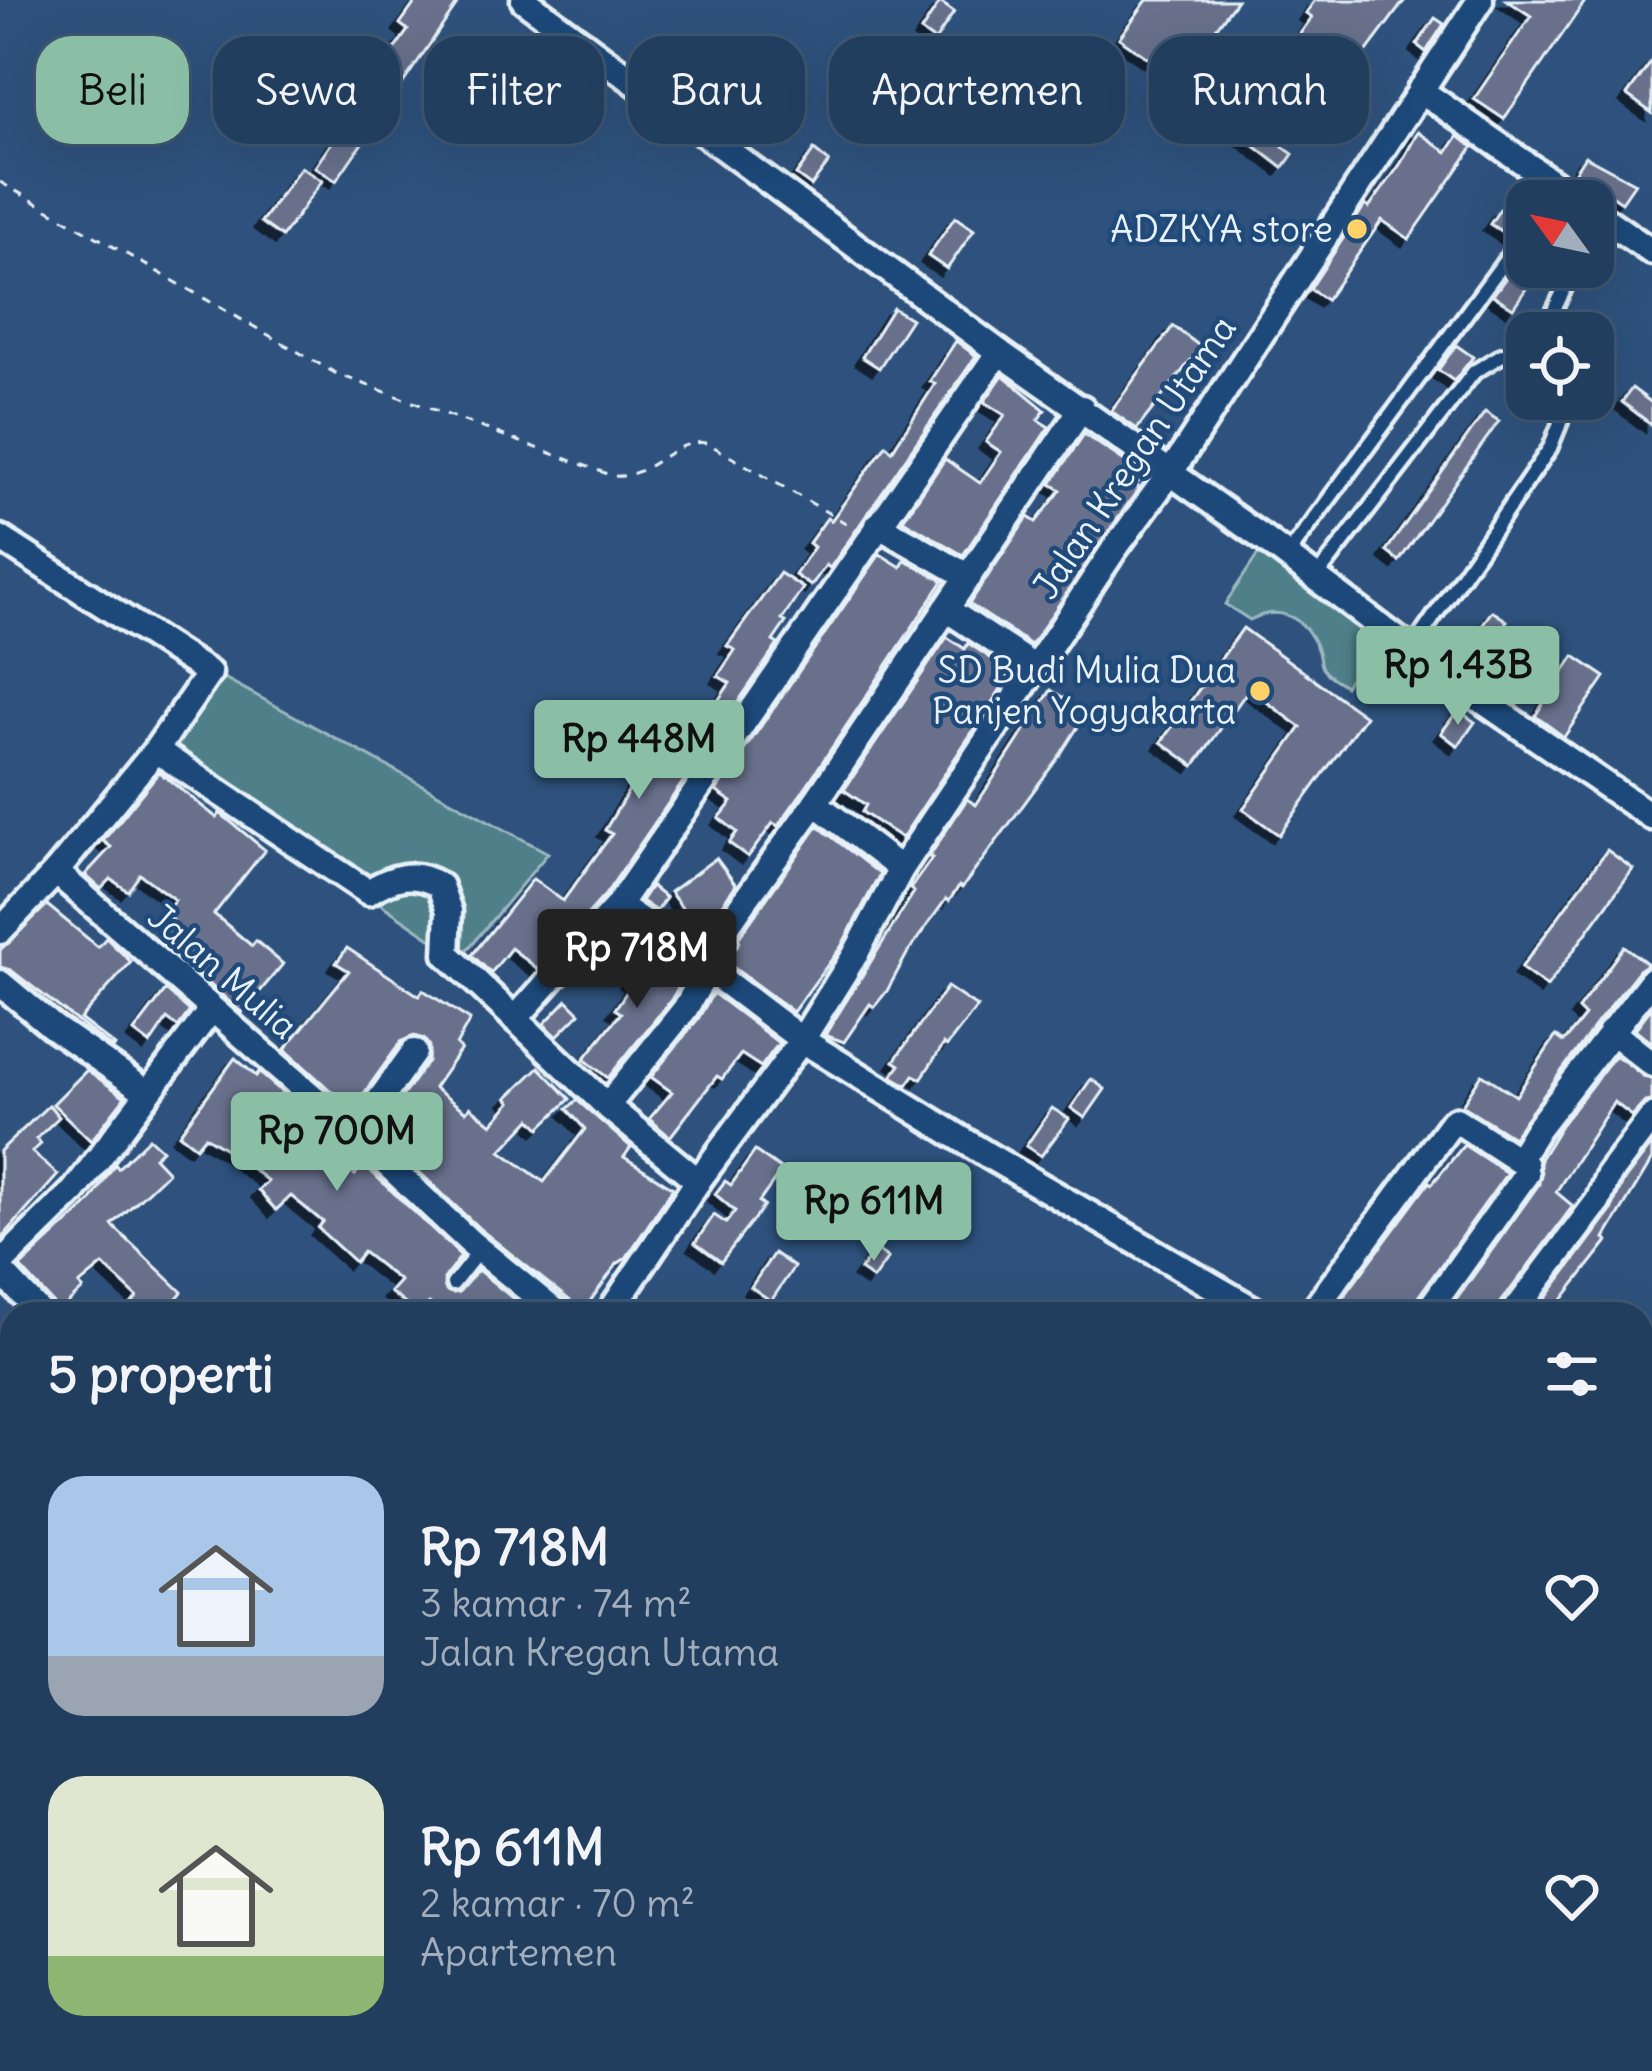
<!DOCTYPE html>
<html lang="id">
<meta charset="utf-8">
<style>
:root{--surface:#223e5e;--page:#2e4967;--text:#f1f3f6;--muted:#a2aebc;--line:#3f5773;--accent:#8abfa5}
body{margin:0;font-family:Delius,sans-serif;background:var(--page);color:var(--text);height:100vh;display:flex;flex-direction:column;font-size:45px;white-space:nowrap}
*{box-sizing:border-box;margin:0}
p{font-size:39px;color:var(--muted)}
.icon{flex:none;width:66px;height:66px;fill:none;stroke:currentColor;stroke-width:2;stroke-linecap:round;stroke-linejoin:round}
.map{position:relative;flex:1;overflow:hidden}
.panel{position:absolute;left:0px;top:1302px;width:1653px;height:771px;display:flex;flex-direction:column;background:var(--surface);border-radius:36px 36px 0 0;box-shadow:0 12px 48px #0002,0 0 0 3px var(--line)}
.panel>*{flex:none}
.top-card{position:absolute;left:36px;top:36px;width:1581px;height:108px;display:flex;gap:24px}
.needle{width:78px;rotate:303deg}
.fabs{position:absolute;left:1506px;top:180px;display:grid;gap:24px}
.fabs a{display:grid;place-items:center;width:108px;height:108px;border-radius:24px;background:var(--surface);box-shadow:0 12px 48px #0002,0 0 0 3px var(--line);font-size:60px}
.price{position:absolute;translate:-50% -102px;padding:0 27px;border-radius:12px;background:var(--accent);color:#111;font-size:39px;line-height:78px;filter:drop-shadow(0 3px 6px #0008)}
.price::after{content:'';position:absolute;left:50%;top:72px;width:36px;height:27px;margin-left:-18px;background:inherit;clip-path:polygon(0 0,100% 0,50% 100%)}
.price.active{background:#222;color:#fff}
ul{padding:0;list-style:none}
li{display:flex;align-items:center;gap:36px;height:300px;padding:0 48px}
li span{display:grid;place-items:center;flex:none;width:336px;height:240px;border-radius:36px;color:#555}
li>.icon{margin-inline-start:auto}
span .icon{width:144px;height:144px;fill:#fffc;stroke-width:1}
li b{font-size:51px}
h2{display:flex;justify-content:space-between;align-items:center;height:144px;padding:0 48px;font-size:51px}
.pill{padding:0 42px;border-radius:36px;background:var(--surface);box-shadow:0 12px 48px #0002,0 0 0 3px var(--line);font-size:42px;line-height:108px}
.pill.active{background:var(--accent);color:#111}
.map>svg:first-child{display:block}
.green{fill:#507f88;stroke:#9cb8c0;stroke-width:3}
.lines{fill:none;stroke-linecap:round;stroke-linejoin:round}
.river{stroke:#487da5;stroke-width:36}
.building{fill:#68708b;stroke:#e8f1f8;stroke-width:3;filter:url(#shadow)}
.service-casing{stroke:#e8f1f8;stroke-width:21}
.minor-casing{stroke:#e8f1f8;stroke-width:33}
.path{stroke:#e8f1f8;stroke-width:3;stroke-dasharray:9 9;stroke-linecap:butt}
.service{stroke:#1f4a7a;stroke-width:12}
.minor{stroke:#1f4a7a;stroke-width:24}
.poi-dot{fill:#ffd166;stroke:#1f4a7a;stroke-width:4.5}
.labels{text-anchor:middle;stroke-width:9;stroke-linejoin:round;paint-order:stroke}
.poi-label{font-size:36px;fill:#e8f1f8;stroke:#1f4a7a;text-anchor:end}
.street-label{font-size:36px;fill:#e8f1f8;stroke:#1f4a7a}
</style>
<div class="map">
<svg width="1652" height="2071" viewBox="0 0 1652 2071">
<defs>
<filter id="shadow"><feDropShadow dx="-7" dy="7" stdDeviation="0" flood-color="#0009"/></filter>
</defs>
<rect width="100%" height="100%" fill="#2e527d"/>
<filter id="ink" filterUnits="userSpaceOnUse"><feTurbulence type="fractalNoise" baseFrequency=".00833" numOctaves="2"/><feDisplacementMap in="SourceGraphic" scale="24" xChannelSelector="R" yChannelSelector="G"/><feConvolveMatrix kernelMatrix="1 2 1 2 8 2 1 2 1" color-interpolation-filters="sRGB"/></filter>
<g filter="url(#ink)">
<g class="green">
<path d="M 1267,541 L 1383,629 L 1345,686 C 1338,681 1325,675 1322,668 C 1319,663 1320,656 1317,649 C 1306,618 1280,604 1250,620 L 1225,604 Z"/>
<polygon points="213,672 548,853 457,962 429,937 159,753"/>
</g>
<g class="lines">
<g class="river">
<polyline points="0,1392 12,1403"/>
<polyline points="1641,1897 1652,1897"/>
</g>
</g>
<g class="building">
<polygon points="417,0 460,0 336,181 315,167 360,101 350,94 359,81 368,87 408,30 400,24"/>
<polygon points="1147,0 1237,0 1178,79 1119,38"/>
<polygon points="1315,0 1405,0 1320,114 1311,107 1283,147 1293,154 1283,168 1226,124 1269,67 1274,70 1292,45 1312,17 1306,13"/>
<polygon points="1507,0 1586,0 1504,119 1474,99 1531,16"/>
<polygon points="940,2 954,12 935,41 921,31"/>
<polygon points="1435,18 1444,24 1426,52 1417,45"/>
<polygon points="1652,61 1652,113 1627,95"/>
<polygon points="1418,132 1447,152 1458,136 1473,147 1409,239 1382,220 1326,300 1310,289 1365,205 1369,208 1401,163"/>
<polygon points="814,150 829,162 811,186 796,175"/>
<polygon points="1585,156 1635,183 1622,202 1594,183 1590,189 1572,176"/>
<polygon points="301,167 322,181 282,237 261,222"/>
<polygon points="1500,209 1521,223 1510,237 1490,224"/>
<polygon points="955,217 974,230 947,269 928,256"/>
<polygon points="1527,249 1527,267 1541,267 1513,308 1493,295"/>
<polygon points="893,308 911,319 879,368 862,357"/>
<polygon points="1173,326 1201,347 1137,429 1111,411"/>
<polygon points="956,341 976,356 830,568 826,565 811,586 795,575 814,547 809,543 827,518 831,521 886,445 892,451 935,384 930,381"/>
<polygon points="1456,345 1473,357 1454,381 1438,370"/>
<polygon points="1003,375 1045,410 1038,420 1049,427 963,555 903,520 945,459 980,483 1001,452 986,442 1005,415 984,402"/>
<polygon points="1632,388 1652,403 1652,425 1622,402"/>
<polygon points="1485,412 1499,421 1399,561 1386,551"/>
<polygon points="1084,434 1144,474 1136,485 1139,488 1031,645 969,604 1028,517 1036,522 1061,490 1051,484"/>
<polygon points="880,554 901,567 905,560 943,581 801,794 778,826 773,823 748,857 729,843 737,832 719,818 732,802 716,791"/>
<polygon points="780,573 803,588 782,620 786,622 773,641 778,644 605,895 538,969 511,948 491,973 472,955 533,879 563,901 612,834 605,830 644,765 649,768 657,756 663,760 689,722 699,729 730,683 718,676 735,650 727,646"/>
<polygon points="1492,611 1507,621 1477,664 1462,653"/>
<polygon points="1243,628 1365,716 1279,835 1243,809 1301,727 1249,689 1194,766 1161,742"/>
<polygon points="947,637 965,649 968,643 1012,672 902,838 862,812 866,805 844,790"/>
<polygon points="1574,656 1605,677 1564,737 1535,716"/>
<polygon points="1051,690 1070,702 1064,712 1081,722 1060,755 962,888 959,886 949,901 946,899 908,952 887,991 874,1007 870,1004 844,1042 825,1035 914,892 910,889 932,858 929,857 967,799 976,805"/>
<polygon points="1458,710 1475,722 1458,746 1441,733"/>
<polygon points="159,772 217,818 220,813 265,850 214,914 252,946 256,941 283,964 242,1013 158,939 173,921 164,913 175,900 140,874 128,891 111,879 101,889 85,875 111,847 103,841"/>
<polygon points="818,826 880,874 841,947 793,1012 726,962 740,941 738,939"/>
<polygon points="1607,850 1633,869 1547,987 1521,968"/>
<polygon points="716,858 736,885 712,918 698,929 670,892"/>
<polygon points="651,886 666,898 656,911 641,901"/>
<polygon points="47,905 98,947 106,938 131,962 80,1019 115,1046 113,1049 11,970 0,967 0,950"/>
<polygon points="1624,946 1648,964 1639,970 1598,1022 1513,1137 1462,1105 1482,1074 1516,1096 1556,1036 1564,1042 1585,1016 1578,1009"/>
<polygon points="347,948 419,996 423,990 470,1020 456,1045 461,1049 434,1088 466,1112 470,1107 492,1124 511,1102 507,1098 539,1067 570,1099 540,1128 531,1119 501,1151 544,1182 585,1129 567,1109 577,1100 631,1147 624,1157 673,1188 626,1258 617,1264 583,1311 481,1230 398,1152 401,1149 377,1131 428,1061 429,1046 424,1039 414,1036 401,1042 352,1110 285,1049 349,971 336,963"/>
<polygon points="648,951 687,972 671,1000 608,1078 584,1059 621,1013 615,1009 632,984 627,980"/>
<polygon points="947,987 977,1007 947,1046 944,1044 921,1079 914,1075 907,1085 892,1076 900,1065 894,1061"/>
<polygon points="166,990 190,1011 178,1027 167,1019 150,1044 134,1032"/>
<polygon points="713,993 779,1043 761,1067 741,1054 722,1079 717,1076 670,1137 649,1119 672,1092 651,1077 698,1019"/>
<polygon points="567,1000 580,1013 557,1036 544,1024"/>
<polygon points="1652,1007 1652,1043 1635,1029"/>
<polygon points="1615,1055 1652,1080 1652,1101 1645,1102 1632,1116 1614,1102 1556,1192 1573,1206 1500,1304 1497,1314 1446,1314 1539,1184 1540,1159 1561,1125"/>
<polygon points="235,1058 256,1076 259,1072 314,1120 310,1124 333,1149 331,1152 355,1175 363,1164 461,1256 444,1279 446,1291 458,1293 478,1270 532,1314 445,1314 429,1303 418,1314 390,1292 400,1281 363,1252 355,1262 318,1228 323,1222 291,1196 276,1210 258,1190 268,1181 229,1151 205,1136 196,1147 179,1134"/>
<polygon points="87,1070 125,1097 91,1141 53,1104"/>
<polygon points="1091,1079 1105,1089 1085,1118 1071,1108"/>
<polygon points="49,1105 59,1117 36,1139 41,1144 32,1152 58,1175 0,1240 0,1151"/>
<polygon points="1052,1108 1069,1119 1041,1156 1026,1146"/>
<polygon points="149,1138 162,1150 154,1157 168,1172 112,1225 182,1292 163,1314 123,1314 137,1297 103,1265 79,1285 83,1289 57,1313 53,1303 20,1267 90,1202 115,1164 118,1168"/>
<polygon points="1652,1144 1652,1160 1605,1238 1608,1241 1551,1314 1534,1314 1611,1211 1623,1182"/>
<polygon points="1464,1145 1507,1173 1413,1304 1410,1314 1331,1314 1429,1182 1432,1184"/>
<polygon points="755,1151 782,1170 759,1202 764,1206 721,1262 695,1243 714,1215 726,1223 735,1211 715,1194 725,1181 731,1185"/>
<polygon points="876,1249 888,1258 873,1279 860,1270"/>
<polygon points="774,1253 794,1267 771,1301 751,1287"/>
</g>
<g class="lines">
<g class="service-casing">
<g id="service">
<polyline points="1543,333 1575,267"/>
<polyline points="1287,556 1527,231"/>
<polyline points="1316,578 1474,372 1502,355 1527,360"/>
<polyline points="1411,650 1550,448 1561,421 1563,399"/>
<polyline points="453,1284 479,1251"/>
</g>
</g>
<g class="minor-casing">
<g id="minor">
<polyline points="524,0 999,352 1267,541 1439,671 1652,817"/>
<polyline points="1420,90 1579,201"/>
<polyline points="1593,211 1652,252"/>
<polyline points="878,525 969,577"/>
<polyline points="0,538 209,673 156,750 56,872 0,931"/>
<polyline points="946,609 1034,667"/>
<path d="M 156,750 L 368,892 C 392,877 414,869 440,886 L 449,911 L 447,954 L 607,1106 L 698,1181"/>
<polyline points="815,803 901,869"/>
<polyline points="56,872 355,1134 470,1242 558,1314"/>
<polyline points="618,905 701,962 815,803 1082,408"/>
<polyline points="0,983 53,1027 148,1093"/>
<polyline points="515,1019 618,905 999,352"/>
<polyline points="1611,1031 1652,1064"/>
<polyline points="607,1106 685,1009 708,969 802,1040 989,1156 1261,1314"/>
<polyline points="355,1134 414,1052"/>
<polyline points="0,1264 74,1191 211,1010"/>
<polyline points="0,1270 41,1314"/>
<polyline points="609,1314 698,1181 802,1040 855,955 901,869 1113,551 1171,472 1480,0"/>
<polyline points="1311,1314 1452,1122 1456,1120 1525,1165"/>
<polyline points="1426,1314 1526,1174 1521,1155 1537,1129 1652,980"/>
<polyline points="1513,1314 1598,1201 1609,1174 1652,1117"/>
<polyline points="1641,1551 1652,1557"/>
<polyline points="0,1831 12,1841"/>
<polyline points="284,2061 289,2071"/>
<polyline points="496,2061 510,2071"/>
<polyline points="701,2061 705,2071"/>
<polyline points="878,2061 886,2071"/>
<polyline points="1577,2061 1584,2071"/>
<polyline points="658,2071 673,2061"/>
</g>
</g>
<g class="path">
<path d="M 0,182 L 337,374 L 613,476 C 651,479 671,438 707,443 L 851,526"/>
<polyline points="1147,2061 1162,2071"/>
</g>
<use href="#service" class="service"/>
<use href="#minor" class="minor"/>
</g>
</g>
<g class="poi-dot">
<circle cx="1357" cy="229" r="12"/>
<circle cx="1260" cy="691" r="12"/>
</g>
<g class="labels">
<g class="poi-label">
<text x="1333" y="242">ADZKYA store</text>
<text x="1236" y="683">SD Budi Mulia Dua<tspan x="1236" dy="41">Panjen Yogyakarta</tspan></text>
</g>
<g class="street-label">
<text transform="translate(1134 457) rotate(-56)" y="13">Jalan Kregan Utama</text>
<text transform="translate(223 971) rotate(41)" y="13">Jalan Mulia</text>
</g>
</g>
</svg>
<div class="fabs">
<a><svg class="needle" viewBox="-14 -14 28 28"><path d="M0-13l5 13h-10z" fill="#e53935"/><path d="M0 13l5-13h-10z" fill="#a2aebc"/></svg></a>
<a><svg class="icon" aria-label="locate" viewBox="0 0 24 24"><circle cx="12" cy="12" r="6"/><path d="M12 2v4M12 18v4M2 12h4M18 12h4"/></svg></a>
</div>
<b class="price" style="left:1458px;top:728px">Rp 1.43B</b>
<b class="price" style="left:639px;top:802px">Rp 448M</b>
<b class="price active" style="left:637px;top:1011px">Rp 718M</b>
<b class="price" style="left:337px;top:1194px">Rp 700M</b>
<b class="price" style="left:874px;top:1264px">Rp 611M</b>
<div class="top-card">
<a class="pill active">Beli</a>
<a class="pill">Sewa</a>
<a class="pill">Filter</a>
<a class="pill">Baru</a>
<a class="pill">Apartemen</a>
<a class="pill">Rumah</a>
</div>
<section class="panel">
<h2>5 properti<svg class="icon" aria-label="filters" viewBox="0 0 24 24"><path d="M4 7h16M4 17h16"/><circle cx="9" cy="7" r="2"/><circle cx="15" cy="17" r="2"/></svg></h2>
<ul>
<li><span style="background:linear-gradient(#a9c7e8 75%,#9aa5b1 0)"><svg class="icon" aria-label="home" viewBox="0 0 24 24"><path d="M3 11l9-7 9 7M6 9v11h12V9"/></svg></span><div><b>Rp 718M</b><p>3 kamar · 74 m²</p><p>Jalan Kregan Utama</p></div><svg class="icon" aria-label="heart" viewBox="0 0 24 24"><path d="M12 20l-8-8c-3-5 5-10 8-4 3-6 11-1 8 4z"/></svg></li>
<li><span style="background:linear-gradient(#dfe7d0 75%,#8fb573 0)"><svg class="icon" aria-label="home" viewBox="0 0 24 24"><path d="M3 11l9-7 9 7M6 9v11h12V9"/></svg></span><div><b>Rp 611M</b><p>2 kamar · 70 m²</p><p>Apartemen</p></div><svg class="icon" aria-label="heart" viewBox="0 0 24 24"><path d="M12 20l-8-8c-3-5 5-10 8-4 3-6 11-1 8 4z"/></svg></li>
</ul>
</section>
</div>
